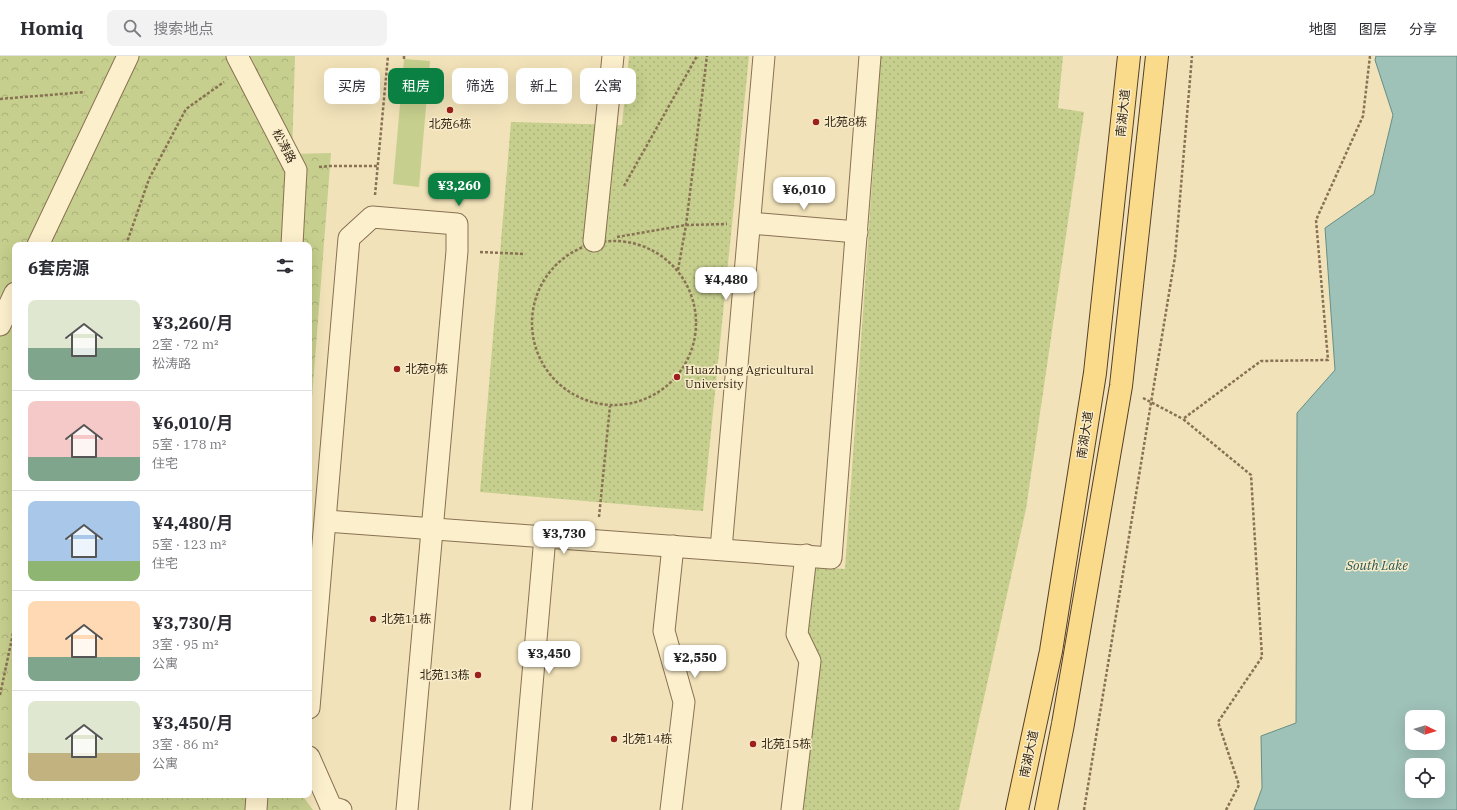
<!DOCTYPE html>
<html lang="zh">
<meta charset="utf-8">
<style>
:root{--surface:#fff;--page:#f2f2f3;--text:#2b2b33;--muted:#7c7c81;--line:#e1e1e2;--accent:#0b8043}
body{margin:0;font-family:"IBM Plex Serif","Noto Sans SC",serif;background:var(--page);color:var(--text);height:100vh;display:flex;flex-direction:column;font-size:15px;white-space:nowrap}
*{box-sizing:border-box;margin:0}
p{font-size:13px;color:var(--muted)}
.icon{flex:none;width:22px;height:22px;fill:none;stroke:currentColor;stroke-width:2;stroke-linecap:round;stroke-linejoin:round}
.map{position:relative;flex:1;overflow:hidden}
.panel{position:absolute;left:12px;top:186px;width:300px;height:556px;display:flex;flex-direction:column;background:var(--surface);border-radius:8px;box-shadow:0 4px 16px #0002}
.panel>*{flex:none}
.top-card{position:absolute;left:324px;top:12px;width:380px;height:36px;display:flex;gap:8px}
.needle{width:26px;rotate:95deg}
.fabs{position:absolute;left:1405px;top:654px;display:grid;gap:8px}
.fabs a{display:grid;place-items:center;width:40px;height:40px;border-radius:8px;background:var(--surface);box-shadow:0 4px 16px #0002;font-size:20px}
.price{position:absolute;translate:-50% -34px;padding:0 9px;border-radius:8px;background:#fff;color:#222;font-size:13px;line-height:26px;filter:drop-shadow(0 1px 2px #0008)}
.price::after{content:'';position:absolute;left:50%;top:24px;width:12px;height:9px;margin-left:-6px;background:inherit;clip-path:polygon(0 0,100% 0,50% 100%)}
.price.current{background:var(--accent);color:#fff}
ul{padding:0;list-style:none}
li{display:flex;align-items:center;gap:12px;height:100px;padding:0 16px}
li+li{border-top:1px solid var(--line)}
li span{display:grid;place-items:center;flex:none;width:112px;height:80px;border-radius:8px;color:#555}
li>.icon{margin-inline-start:auto}
span .icon{width:48px;height:48px;fill:#fffc;stroke-width:1}
li b{font-size:17px}
h2{display:flex;justify-content:space-between;align-items:center;height:48px;padding:0 16px;font-size:17px}
.tag{padding:0 14px;border-radius:8px;background:var(--surface);box-shadow:0 4px 16px #0002;font-size:14px;line-height:36px}
.tag.current{background:var(--accent);color:#fff}
header{display:flex;align-items:center;gap:24px;box-sizing:border-box;height:56px;padding:0 20px;background:var(--surface);border-bottom:1px solid var(--line)}
header strong{font-size:19px}
nav{display:flex;gap:22px;margin-inline-start:auto;font-size:14px}
.search{width:280px;height:36px;background:var(--page);display:flex;align-items:center;gap:10px;box-sizing:border-box;padding:0 14px;border-radius:8px;color:var(--muted);font-size:15px}
.map>svg:first-child{display:block}
.grass{fill:url(#grass-dots)}
.forest{fill:url(#forest-crowns)}
.pitch{fill:#c6cf8d}
.water{fill:#9ec1b8;stroke:#668e86;fill-rule:evenodd}
.lines{fill:none;stroke-linecap:round;stroke-linejoin:round}
.minor-casing{stroke:#897153;stroke-width:23}
.primary-casing{stroke:#553e28;stroke-width:24}
.path{stroke:#897153;stroke-width:2.5;stroke-dasharray:3 2;stroke-linecap:butt}
.minor{stroke:#fcefcc;stroke-width:21}
.primary{stroke:#fadb8c;stroke-width:22}
.poi-dot{fill:#9c211e;stroke:#f8ecc9;stroke-width:1.5}
.labels{text-anchor:middle;stroke-width:3;stroke-linejoin:round;paint-order:stroke}
.street-label{font-size:12px;fill:#362819;stroke:#f8ecc9}
.poi-label{font-size:12px;fill:#362819;stroke:#f8ecc9;text-anchor:start}
.water-label{font-size:13px;font-style:italic;fill:#275756;stroke:#f8ecc9}
</style>
<header>
<strong>Homiq</strong>
<div class="search"><svg class="icon" aria-label="search" viewBox="0 0 24 24"><circle cx="10" cy="10" r="6"/><path d="M15 15l6 6"/></svg>搜索地点</div>
<nav><a>地图</a><a>图层</a><a>分享</a></nav>
</header>
<div class="map">
<svg width="1457" height="754" viewBox="0 0 1457 754">
<defs>
<pattern id="grass-dots" width="8" height="8" patternUnits="userSpaceOnUse"><rect width="8" height="8" fill="#c6cf8d"/><path d="M2 2h.1M6 6h.1" fill="none" stroke="#abb279" stroke-width="1.8" stroke-linecap="round"/></pattern>
<pattern id="forest-crowns" width="20" height="18" patternUnits="userSpaceOnUse"><rect width="20" height="18" fill="#c6cf8d"/><path d="M2 6a3 3 0 1 1 6 0M12 15a3 3 0 1 1 6 0" fill="none" stroke="#abb279"/></pattern>
</defs>
<rect width="100%" height="100%" fill="#f1e2b9"/>
<g class="grass">
<polygon points="629,0 749,0 703,455 480,436 511,66 622,69"/>
<polygon points="881,0 1063,0 1058,52 1084,56 1026,453 959,754 803,754 820,602 806,579 813,511 845,513"/>
</g>
<polygon class="forest" points="0,0 295,0 292,98 331,97 309,380 309,189 15,189 15,739 302,739 313,754 0,754"/>
<polygon class="pitch" points="404,3 430,5 419,131 393,128"/>
<path class="water" d="M 1376,0 L 1457,0 L 1457,754 L 1254,754 L 1262,732 L 1261,680 L 1296,667 L 1297,357 L 1335,314 L 1325,172 L 1374,138 L 1393,59 L 1375,4 ZM 1412,661 L 1438,661 L 1438,687 L 1412,687 ZM 1412,709 L 1438,709 L 1438,735 L 1412,735 Z"/>
<g class="lines">
<g class="minor-casing">
<g id="minor">
<polyline points="237,0 296,114 292,189"/>
<polyline points="750,167 857,176"/>
<polyline points="594,185 613,0"/>
<polyline points="38,189 128,0"/>
<polyline points="0,269 15,237"/>
<polyline points="326,465 831,502 870,0"/>
<polyline points="721,493 764,0"/>
<polyline points="309,652 349,182 372,161 457,168 457,195 407,754"/>
<polyline points="309,701 331,751 341,754"/>
<polyline points="256,754 257,739"/>
<polyline points="521,754 545,481"/>
<polyline points="671,754 684,646 664,575 673,490"/>
<polyline points="792,754 810,605 797,578 806,499"/>
</g>
</g>
<g class="primary-casing">
<g id="primary">
<polyline points="1017,754 1051,595 1095,317 1129,0"/>
<polyline points="1046,754 1063,668 1121,330 1157,0"/>
</g>
</g>
<g class="path">
<polyline points="404,0 404,3"/>
<polyline points="0,43 85,36"/>
<polyline points="319,111 329,110 378,110"/>
<polyline points="624,130 697,0"/>
<polyline points="375,139 388,0"/>
<polyline points="617,181 686,169 727,168"/>
<circle cx="614" cy="267" r="82"/>
<polyline points="126,189 149,123 186,53 224,26"/>
<polyline points="480,196 525,198"/>
<polyline points="678,214 686,169 707,0"/>
<polyline points="1143,342 1183,363"/>
<polyline points="599,461 610,350"/>
<polyline points="0,639 15,568"/>
<polyline points="1084,754 1175,201 1192,0"/>
<polyline points="1226,754 1239,729 1218,666 1262,601 1251,419 1183,363 1261,305 1328,304 1316,164 1363,60 1370,0"/>
</g>
<use href="#minor" class="minor"/>
<use href="#primary" class="primary"/>
</g>
<g class="poi-dot">
<circle cx="450" cy="54" r="4"/>
<circle cx="816" cy="66" r="4"/>
<circle cx="397" cy="313" r="4"/>
<circle cx="677" cy="321" r="4"/>
<circle cx="373" cy="563" r="4"/>
<circle cx="478" cy="619" r="4"/>
<circle cx="614" cy="683" r="4"/>
<circle cx="753" cy="688" r="4"/>
</g>
<g class="labels">
<g class="street-label">
<text transform="translate(1123 57) rotate(-84)" y="4">南湖大道</text>
<text transform="translate(284 90) rotate(62)" y="4">松涛路</text>
<text transform="translate(1085 379) rotate(-81)" y="4">南湖大道</text>
<text transform="translate(1029 698) rotate(-78)" y="4">南湖大道</text>
</g>
<g class="poi-label">
<text x="824" y="70">北苑8栋</text>
<text x="450" y="72" text-anchor="middle">北苑6栋</text>
<text x="405" y="317">北苑9栋</text>
<text x="685" y="318">Huazhong Agricultural<tspan x="685" dy="14">University</tspan></text>
<text x="381" y="567">北苑11栋</text>
<text x="470" y="623" text-anchor="end">北苑13栋</text>
<text x="622" y="687">北苑14栋</text>
<text x="761" y="692">北苑15栋</text>
</g>
<g class="water-label">
<text x="1377" y="514">South Lake</text>
</g>
</g>
</svg>
<div class="fabs">
<a><svg class="needle" viewBox="-14 -14 28 28"><path d="M0-13l5 13h-10z" fill="#e53935"/><path d="M0 13l5-13h-10z" fill="#7c7c81"/></svg></a>
<a><svg class="icon" aria-label="locate" viewBox="0 0 24 24"><circle cx="12" cy="12" r="6"/><path d="M12 2v4M12 18v4M2 12h4M18 12h4"/></svg></a>
</div>
<b class="price current" style="left:459px;top:151px">¥3,260</b>
<b class="price" style="left:804px;top:155px">¥6,010</b>
<b class="price" style="left:726px;top:245px">¥4,480</b>
<b class="price" style="left:564px;top:499px">¥3,730</b>
<b class="price" style="left:549px;top:619px">¥3,450</b>
<b class="price" style="left:695px;top:623px">¥2,550</b>
<div class="top-card">
<a class="tag">买房</a>
<a class="tag current">租房</a>
<a class="tag">筛选</a>
<a class="tag">新上</a>
<a class="tag">公寓</a>
</div>
<section class="panel">
<h2>6套房源<svg class="icon" aria-label="filters" viewBox="0 0 24 24"><path d="M4 7h16M4 17h16"/><circle cx="9" cy="7" r="2"/><circle cx="15" cy="17" r="2"/></svg></h2>
<ul>
<li><span style="background:linear-gradient(#dfe7d0 60%,#7fa58c 0)"><svg class="icon" aria-label="home" viewBox="0 0 24 24"><path d="M3 11l9-7 9 7M6 9v11h12V9"/></svg></span><div><b>¥3,260/月</b><p>2室 · 72 m²</p><p>松涛路</p></div></li>
<li><span style="background:linear-gradient(#f6c9c9 70%,#7fa58c 0)"><svg class="icon" aria-label="home" viewBox="0 0 24 24"><path d="M3 11l9-7 9 7M6 9v11h12V9"/></svg></span><div><b>¥6,010/月</b><p>5室 · 178 m²</p><p>住宅</p></div></li>
<li><span style="background:linear-gradient(#a9c7e8 75%,#8fb573 0)"><svg class="icon" aria-label="home" viewBox="0 0 24 24"><path d="M3 11l9-7 9 7M6 9v11h12V9"/></svg></span><div><b>¥4,480/月</b><p>5室 · 123 m²</p><p>住宅</p></div></li>
<li><span style="background:linear-gradient(#ffd9b3 70%,#7fa58c 0)"><svg class="icon" aria-label="home" viewBox="0 0 24 24"><path d="M3 11l9-7 9 7M6 9v11h12V9"/></svg></span><div><b>¥3,730/月</b><p>3室 · 95 m²</p><p>公寓</p></div></li>
<li><span style="background:linear-gradient(#dfe7d0 65%,#c2b280 0)"><svg class="icon" aria-label="home" viewBox="0 0 24 24"><path d="M3 11l9-7 9 7M6 9v11h12V9"/></svg></span><div><b>¥3,450/月</b><p>3室 · 86 m²</p><p>公寓</p></div></li>
</ul>
</section>
</div>
